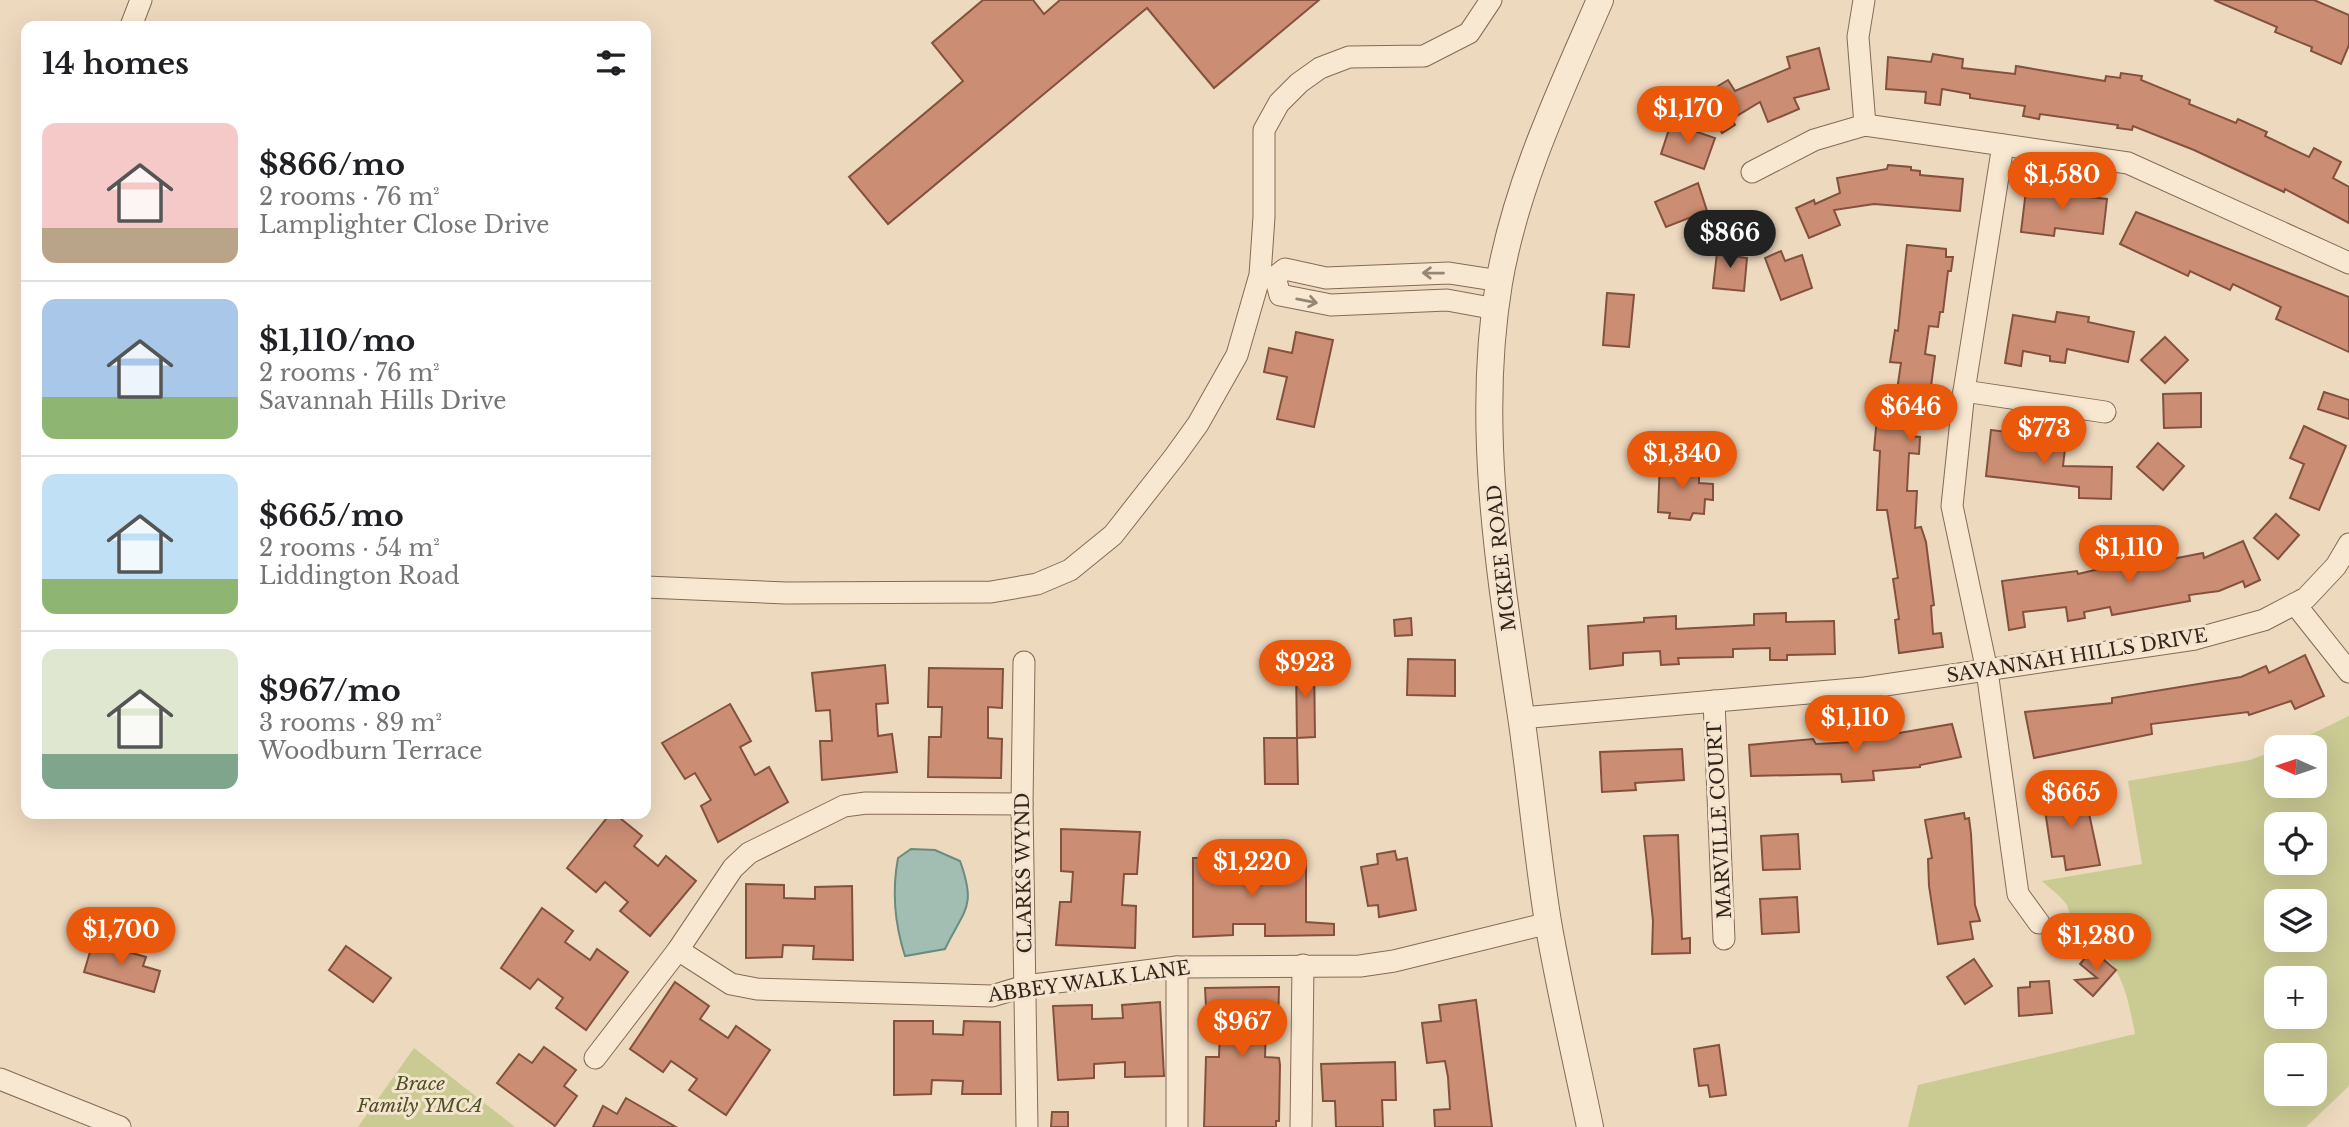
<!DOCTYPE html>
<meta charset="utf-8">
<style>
:root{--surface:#fff;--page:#f6f6f6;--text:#202124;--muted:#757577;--line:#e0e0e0;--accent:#ea580c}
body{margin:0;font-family:"Libre Baskerville",serif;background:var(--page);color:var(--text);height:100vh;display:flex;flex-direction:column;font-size:26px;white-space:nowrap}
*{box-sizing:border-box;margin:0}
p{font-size:23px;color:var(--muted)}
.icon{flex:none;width:38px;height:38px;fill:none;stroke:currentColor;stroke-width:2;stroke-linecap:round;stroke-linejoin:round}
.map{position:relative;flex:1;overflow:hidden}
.side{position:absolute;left:21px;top:21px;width:630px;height:798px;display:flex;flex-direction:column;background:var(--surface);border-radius:14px;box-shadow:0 7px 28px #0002}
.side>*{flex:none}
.needle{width:46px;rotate:273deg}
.controls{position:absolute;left:2264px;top:735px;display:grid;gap:14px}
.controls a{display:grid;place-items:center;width:63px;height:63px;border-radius:14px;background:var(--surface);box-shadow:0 7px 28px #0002;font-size:35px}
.price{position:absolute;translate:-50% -60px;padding:0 16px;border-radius:24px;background:var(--accent);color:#fff;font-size:23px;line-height:46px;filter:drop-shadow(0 2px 4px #0008)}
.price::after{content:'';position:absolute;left:50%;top:42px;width:21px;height:16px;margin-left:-10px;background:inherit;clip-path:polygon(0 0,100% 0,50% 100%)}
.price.active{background:#222;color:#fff}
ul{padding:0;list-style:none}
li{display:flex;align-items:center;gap:21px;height:175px;padding:0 21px}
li+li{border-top:2px solid var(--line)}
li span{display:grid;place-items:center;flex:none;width:196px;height:140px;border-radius:14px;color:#555}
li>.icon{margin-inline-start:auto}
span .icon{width:84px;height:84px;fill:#fffc;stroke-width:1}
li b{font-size:30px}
h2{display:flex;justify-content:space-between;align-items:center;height:84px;padding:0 21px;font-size:30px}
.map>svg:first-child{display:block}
.green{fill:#caca93;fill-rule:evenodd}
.water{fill:#a2beb2;stroke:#698c7f;stroke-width:2}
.building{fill:#cb8e74;stroke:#84513d;stroke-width:2}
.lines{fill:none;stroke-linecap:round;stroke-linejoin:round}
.minor-casing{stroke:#856a57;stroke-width:23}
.tertiary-casing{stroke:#856a57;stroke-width:28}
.minor{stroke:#f8e8d1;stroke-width:21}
.tertiary{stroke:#f8e8d1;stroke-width:26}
.oneway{stroke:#968676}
.labels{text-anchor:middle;stroke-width:6;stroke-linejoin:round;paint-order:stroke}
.street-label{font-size:19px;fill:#34251c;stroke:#f4e4ce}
.park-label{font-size:19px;font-style:italic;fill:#4b5123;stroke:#f4e4ce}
</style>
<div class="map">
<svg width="2349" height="1127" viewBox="0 0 2349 1127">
<rect width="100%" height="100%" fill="#edd9be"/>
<g class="green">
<path d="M 2349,716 L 2349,1086 L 2306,1127 L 1908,1127 L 1918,1085 L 2135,1034 C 2126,987 2119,952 2070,934 C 2074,903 2063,900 2042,881 L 2142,864 L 2128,781 L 2250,760 L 2277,750 L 2277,786 L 2315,786 L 2315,747 L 2285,747 ZM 2277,824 L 2315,824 L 2315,863 L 2277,863 ZM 2277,901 L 2315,901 L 2315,940 L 2277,940 ZM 2277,978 L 2315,978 L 2315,1017 L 2277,1017 ZM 2277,1055 L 2315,1055 L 2315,1094 L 2277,1094 Z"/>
<polygon points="414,1048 515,1127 358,1127"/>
</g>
<path class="water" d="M 911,849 L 935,850 L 960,861 C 977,908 964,909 945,949 L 905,956 C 895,925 892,890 898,858 Z"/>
<g class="building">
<polygon points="983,0 1033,0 1044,14 1060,0 1319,0 1214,88 1147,8 888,224 849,177 963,81 932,43"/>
<polygon points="2214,0 2314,0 2349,15 2349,45 2341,64 2311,51 2312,47 2275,32 2277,27"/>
<polygon points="1819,48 1829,89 1794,98 1799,109 1768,122 1760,102 1732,119 1735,125 1722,133 1700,97 1728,80 1735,91 1790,68 1787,57"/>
<polygon points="1933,54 1963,59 1962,68 2015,74 2016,66 2105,81 2106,76 2120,78 2121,73 2142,76 2141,80 2190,100 2189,104 2236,123 2238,119 2267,132 2265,136 2309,157 2314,148 2341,162 2333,178 2349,187 2349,223 2285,189 2284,192 2194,150 2133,126 2132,130 2117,128 2118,125 2040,114 2039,119 2023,116 2025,106 1970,98 1970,94 1942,89 1940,105 1925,103 1926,92 1886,89 1888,57 1931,62"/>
<polygon points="1671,123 1715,138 1704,169 1661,154"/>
<polygon points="1888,165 1911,167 1911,170 1920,171 1920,175 1963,179 1960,211 1874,204 1834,210 1840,225 1809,238 1796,208 1814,200 1815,204 1840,193 1837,178 1887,169"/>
<polygon points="1698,183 1707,211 1666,227 1655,202"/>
<polygon points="2042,185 2062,187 2062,194 2107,199 2103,234 2055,228 2054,236 2021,232 2026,190 2042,192"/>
<polygon points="2136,212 2349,297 2349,352 2276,319 2281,307 2233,284 2230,290 2190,271 2188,276 2120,244"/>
<polygon points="1718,244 1734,247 1733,256 1747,258 1744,291 1713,288"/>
<polygon points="1907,245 1946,249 1946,257 1953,257 1951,271 1948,271 1943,312 1940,312 1938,327 1929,326 1925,354 1935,356 1930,394 1924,393 1921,409 1912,408 1910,436 1920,437 1919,454 1909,453 1907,491 1917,491 1915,528 1921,527 1926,542 1934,605 1931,606 1933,634 1941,633 1943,647 1899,653 1895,620 1899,619 1893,579 1898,578 1887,510 1877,510 1880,451 1874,450 1877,417 1893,418 1901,363 1890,362 1895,330 1898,331"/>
<polygon points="1781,251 1785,261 1802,255 1812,288 1781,300 1765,258"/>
<polygon points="1607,293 1634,295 1629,347 1603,345"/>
<polygon points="2057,312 2089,317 2088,322 2134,332 2128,362 2067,349 2065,363 2050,361 2050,356 2023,351 2021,366 2005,363 2013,315 2055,322"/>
<polygon points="1296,332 1333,340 1314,427 1277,419 1287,377 1264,372 1269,348 1292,353"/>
<polygon points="2165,337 2188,360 2165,383 2141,360"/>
<polygon points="2324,392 2349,400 2349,419 2318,409"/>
<polygon points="2201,393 2201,427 2164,428 2163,394"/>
<polygon points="2304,426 2346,446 2319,510 2290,498 2304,464 2290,458"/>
<polygon points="1991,430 2008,432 2007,436 2050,440 2050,448 2065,449 2063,466 2112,467 2111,499 2079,498 2079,487 1986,476"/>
<polygon points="2158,443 2184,466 2163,490 2137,467"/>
<polygon points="1660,461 1692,463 1691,472 1699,473 1699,483 1713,484 1713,500 1705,499 1704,514 1693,513 1690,520 1669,518 1670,513 1658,512"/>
<polygon points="2276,514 2299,535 2278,559 2254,538"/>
<polygon points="2243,541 2260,580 2245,587 2243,581 2219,591 2189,595 2190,601 2112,615 2110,607 2084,612 2085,618 2068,621 2066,607 2023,612 2025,627 2009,630 2002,581 2077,571 2078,574 2120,564 2121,569 2203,553 2204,558"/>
<polygon points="1786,613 1786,622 1834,621 1835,654 1787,655 1787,660 1770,660 1770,648 1733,649 1733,657 1678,658 1679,664 1661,665 1660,651 1623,653 1623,665 1590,669 1588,626 1644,622 1644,618 1676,616 1676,629 1754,625 1754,614"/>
<polygon points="1411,618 1412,635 1395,636 1394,620"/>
<polygon points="2305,655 2324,696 2295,709 2291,701 2249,715 2248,712 2151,724 2152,734 2034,758 2025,712 2112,703 2112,698 2241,677 2266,666 2269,673"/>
<polygon points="1408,659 1455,660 1455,696 1407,695"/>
<polygon points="1296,663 1314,663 1315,737 1297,738"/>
<polygon points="885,665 888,703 876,704 878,736 892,734 897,772 822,780 820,741 832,741 830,710 816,711 812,673"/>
<polygon points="929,668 1003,669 1002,708 988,707 988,738 1002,739 1001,778 928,777 929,737 941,737 942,707 928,707"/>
<polygon points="730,704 751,741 740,747 755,775 769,767 788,802 718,842 701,806 711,800 695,773 685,779 662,743"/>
<polygon points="1952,724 1961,757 1920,765 1920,767 1873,771 1874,780 1842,782 1841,774 1751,776 1749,745 1813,739 1816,744 1854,742 1854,737 1870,738"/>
<polygon points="1264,738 1297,738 1298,784 1265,784"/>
<polygon points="1682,749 1684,780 1635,783 1636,790 1602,792 1600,752"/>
<polygon points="2084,790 2100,865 2066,870 2064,856 2052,857 2043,797"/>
<polygon points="1964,813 1965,819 1969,818 1971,834 1975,905 1980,921 1970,922 1973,939 1938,944 1929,886 1928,859 1932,858 1925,820"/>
<polygon points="610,814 615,814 642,836 634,846 658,866 666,856 696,881 650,936 620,911 628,902 605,882 596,892 567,868"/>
<polygon points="1061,829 1140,832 1137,874 1124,874 1122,905 1136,906 1135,948 1056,945 1060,902 1071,902 1073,872 1061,871"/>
<polygon points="1798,834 1800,869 1763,870 1761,836"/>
<polygon points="1678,835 1682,939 1690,938 1690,953 1652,954 1653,921 1644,836"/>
<polygon points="1395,851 1397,860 1407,858 1416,910 1379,917 1378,905 1368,906 1361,867 1378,864 1377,854"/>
<polygon points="1193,858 1225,858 1233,861 1233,874 1265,874 1265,860 1306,861 1306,922 1334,924 1334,935 1265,936 1265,924 1233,924 1233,935 1193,937"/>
<polygon points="746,884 784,885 784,898 815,899 815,887 852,886 853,960 813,959 814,946 783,945 782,957 746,958"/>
<polygon points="1797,897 1799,932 1762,934 1760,899"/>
<polygon points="542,908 573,931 565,942 590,960 597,949 628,972 586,1030 556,1008 563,998 538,979 530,989 501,968"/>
<polygon points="93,942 146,957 143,966 160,971 154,992 84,972"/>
<polygon points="346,946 391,978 373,1002 329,970"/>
<polygon points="2092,950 2116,970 2093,996 2075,980 2097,978 2080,964"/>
<polygon points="1974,959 1992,986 1965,1004 1947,977"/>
<polygon points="2049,981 2052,1013 2019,1016 2018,988 2030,987 2030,982"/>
<polygon points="675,982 709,1006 700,1019 728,1038 736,1026 770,1050 726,1115 689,1090 697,1079 671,1061 663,1072 630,1049"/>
<polygon points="1279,987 1278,1026 1266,1026 1265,1057 1279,1058 1280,1065 1279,1121 1276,1121 1276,1127 1204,1127 1206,1057 1219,1057 1220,1026 1207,1025 1205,988"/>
<polygon points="1476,1000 1492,1127 1435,1127 1434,1110 1450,1109 1448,1077 1445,1061 1427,1063 1422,1023 1441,1021 1439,1005"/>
<polygon points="1160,1002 1164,1076 1125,1077 1125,1062 1094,1064 1094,1078 1058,1080 1053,1006 1092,1005 1092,1019 1123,1018 1122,1005"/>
<polygon points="894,1021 933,1021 933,1034 963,1035 964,1021 1000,1022 1001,1094 962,1094 963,1081 932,1080 931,1094 894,1095"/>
<polygon points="1719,1045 1726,1095 1710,1097 1708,1085 1699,1086 1694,1049"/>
<polygon points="544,1047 576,1070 564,1086 577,1096 555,1126 497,1083 519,1054 532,1063"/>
<polygon points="1395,1062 1396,1100 1382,1100 1383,1127 1336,1127 1335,1101 1323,1101 1321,1064"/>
<polygon points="626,1098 676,1127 593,1127 603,1106 617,1114"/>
<polygon points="1052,1112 1068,1112 1068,1127 1051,1127"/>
</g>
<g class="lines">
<g class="minor-casing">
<g id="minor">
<polyline points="1864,0 1858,37 1865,125"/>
<polyline points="131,26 141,0"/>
<polyline points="2003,145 1964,391 1952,506 1987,671 2018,894 2039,923"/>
<polyline points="1752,172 1814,140 1865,125 2128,163 2349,263"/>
<polyline points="1496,309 1447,300 1331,305 1280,295 1275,277 1285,269 1326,278 1449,273 1500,281"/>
<polyline points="1964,391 2105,412"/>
<polyline points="646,587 786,593 991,592 1037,584 1070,570 1113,535 1175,456 1198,424 1237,355 1260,275 1264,217 1264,130 1279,103 1299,83 1320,68 1349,57 1424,56 1469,33 1491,0"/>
<polyline points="2295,604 2349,672"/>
<polyline points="1024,662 1022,804 1027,1127"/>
<polyline points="1714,701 1724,939"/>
<polyline points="1521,718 1865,688 2195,639 2264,620 2306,598 2336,566 2349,544"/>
<polyline points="678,950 731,984 757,989 992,996 1025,986 1177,967 1360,966 1394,961 1549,923"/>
<polyline points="1177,967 1177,1127"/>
<polyline points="595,1058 678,950 733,868 749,853 844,806 866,803 1022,804"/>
<polyline points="0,1079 120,1127"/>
<polyline points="1301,1127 1303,965"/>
</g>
</g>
<g class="tertiary-casing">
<path id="tertiary" d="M 1590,1127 C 1576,1059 1560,991 1548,922 C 1537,854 1531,784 1521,716 C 1500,575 1475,426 1499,283 C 1516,184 1560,92 1600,0"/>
</g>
<use href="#minor" class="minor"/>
<use href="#tertiary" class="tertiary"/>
</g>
<defs><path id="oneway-shaft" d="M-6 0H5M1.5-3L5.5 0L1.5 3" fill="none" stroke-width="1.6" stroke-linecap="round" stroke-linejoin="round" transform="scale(1.75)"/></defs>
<g class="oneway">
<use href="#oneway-shaft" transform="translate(1433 273) rotate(-179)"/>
<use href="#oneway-shaft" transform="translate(1307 301) rotate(11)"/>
</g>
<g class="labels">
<g class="street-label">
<text transform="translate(1501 558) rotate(-96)" y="7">MCKEE ROAD</text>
<text transform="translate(2077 655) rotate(-9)" y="7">SAVANNAH HILLS DRIVE</text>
<text transform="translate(1719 820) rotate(-93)" y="7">MARVILLE COURT</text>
<text transform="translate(1023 873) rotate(-91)" y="7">CLARKS WYND</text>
<text transform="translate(1089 981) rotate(-8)" y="7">ABBEY WALK LANE</text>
</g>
<g class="park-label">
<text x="420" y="1090">Brace<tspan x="420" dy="22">Family YMCA</tspan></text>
</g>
</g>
</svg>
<div class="controls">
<a><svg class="needle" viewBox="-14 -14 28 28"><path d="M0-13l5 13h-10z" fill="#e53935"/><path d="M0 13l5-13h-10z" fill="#757577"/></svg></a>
<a><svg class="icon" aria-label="locate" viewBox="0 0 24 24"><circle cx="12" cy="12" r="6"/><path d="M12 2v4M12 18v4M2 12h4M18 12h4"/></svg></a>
<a><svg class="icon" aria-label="layers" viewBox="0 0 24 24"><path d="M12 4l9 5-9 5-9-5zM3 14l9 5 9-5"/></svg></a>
<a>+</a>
<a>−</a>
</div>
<b class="price" style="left:1688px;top:146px">$1,170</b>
<b class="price" style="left:2062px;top:212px">$1,580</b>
<b class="price active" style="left:1730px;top:270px">$866</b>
<b class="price" style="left:1911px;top:444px">$646</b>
<b class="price" style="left:2044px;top:466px">$773</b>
<b class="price" style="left:1682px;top:491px">$1,340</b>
<b class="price" style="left:2129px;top:585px">$1,110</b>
<b class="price" style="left:1305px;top:700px">$923</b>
<b class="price" style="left:1855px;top:755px">$1,110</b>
<b class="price" style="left:2071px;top:830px">$665</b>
<b class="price" style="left:1252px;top:899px">$1,220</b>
<b class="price" style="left:121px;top:967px">$1,700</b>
<b class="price" style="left:2096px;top:973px">$1,280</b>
<b class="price" style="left:1242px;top:1059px">$967</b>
<section class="side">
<h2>14 homes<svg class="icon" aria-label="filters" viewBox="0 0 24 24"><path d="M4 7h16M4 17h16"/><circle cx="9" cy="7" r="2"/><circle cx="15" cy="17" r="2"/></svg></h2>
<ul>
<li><span style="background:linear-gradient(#f6c9c9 75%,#b9a48a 0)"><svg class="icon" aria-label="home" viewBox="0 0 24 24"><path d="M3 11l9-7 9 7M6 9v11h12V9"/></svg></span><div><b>$866/mo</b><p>2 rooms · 76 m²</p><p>Lamplighter Close Drive</p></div></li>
<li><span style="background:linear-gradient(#a9c7e8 70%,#8fb573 0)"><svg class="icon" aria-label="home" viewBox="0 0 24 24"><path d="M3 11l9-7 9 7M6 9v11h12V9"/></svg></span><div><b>$1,110/mo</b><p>2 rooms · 76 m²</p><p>Savannah Hills Drive</p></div></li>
<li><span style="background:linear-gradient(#bfe0f5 75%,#8fb573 0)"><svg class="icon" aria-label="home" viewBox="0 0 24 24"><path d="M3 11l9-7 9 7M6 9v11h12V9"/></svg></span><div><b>$665/mo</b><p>2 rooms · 54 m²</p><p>Liddington Road</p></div></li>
<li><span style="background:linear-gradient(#dfe7d0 75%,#7fa58c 0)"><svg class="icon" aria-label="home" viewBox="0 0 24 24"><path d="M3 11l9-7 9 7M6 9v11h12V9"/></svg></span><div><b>$967/mo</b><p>3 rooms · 89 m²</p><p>Woodburn Terrace</p></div></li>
</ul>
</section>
</div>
